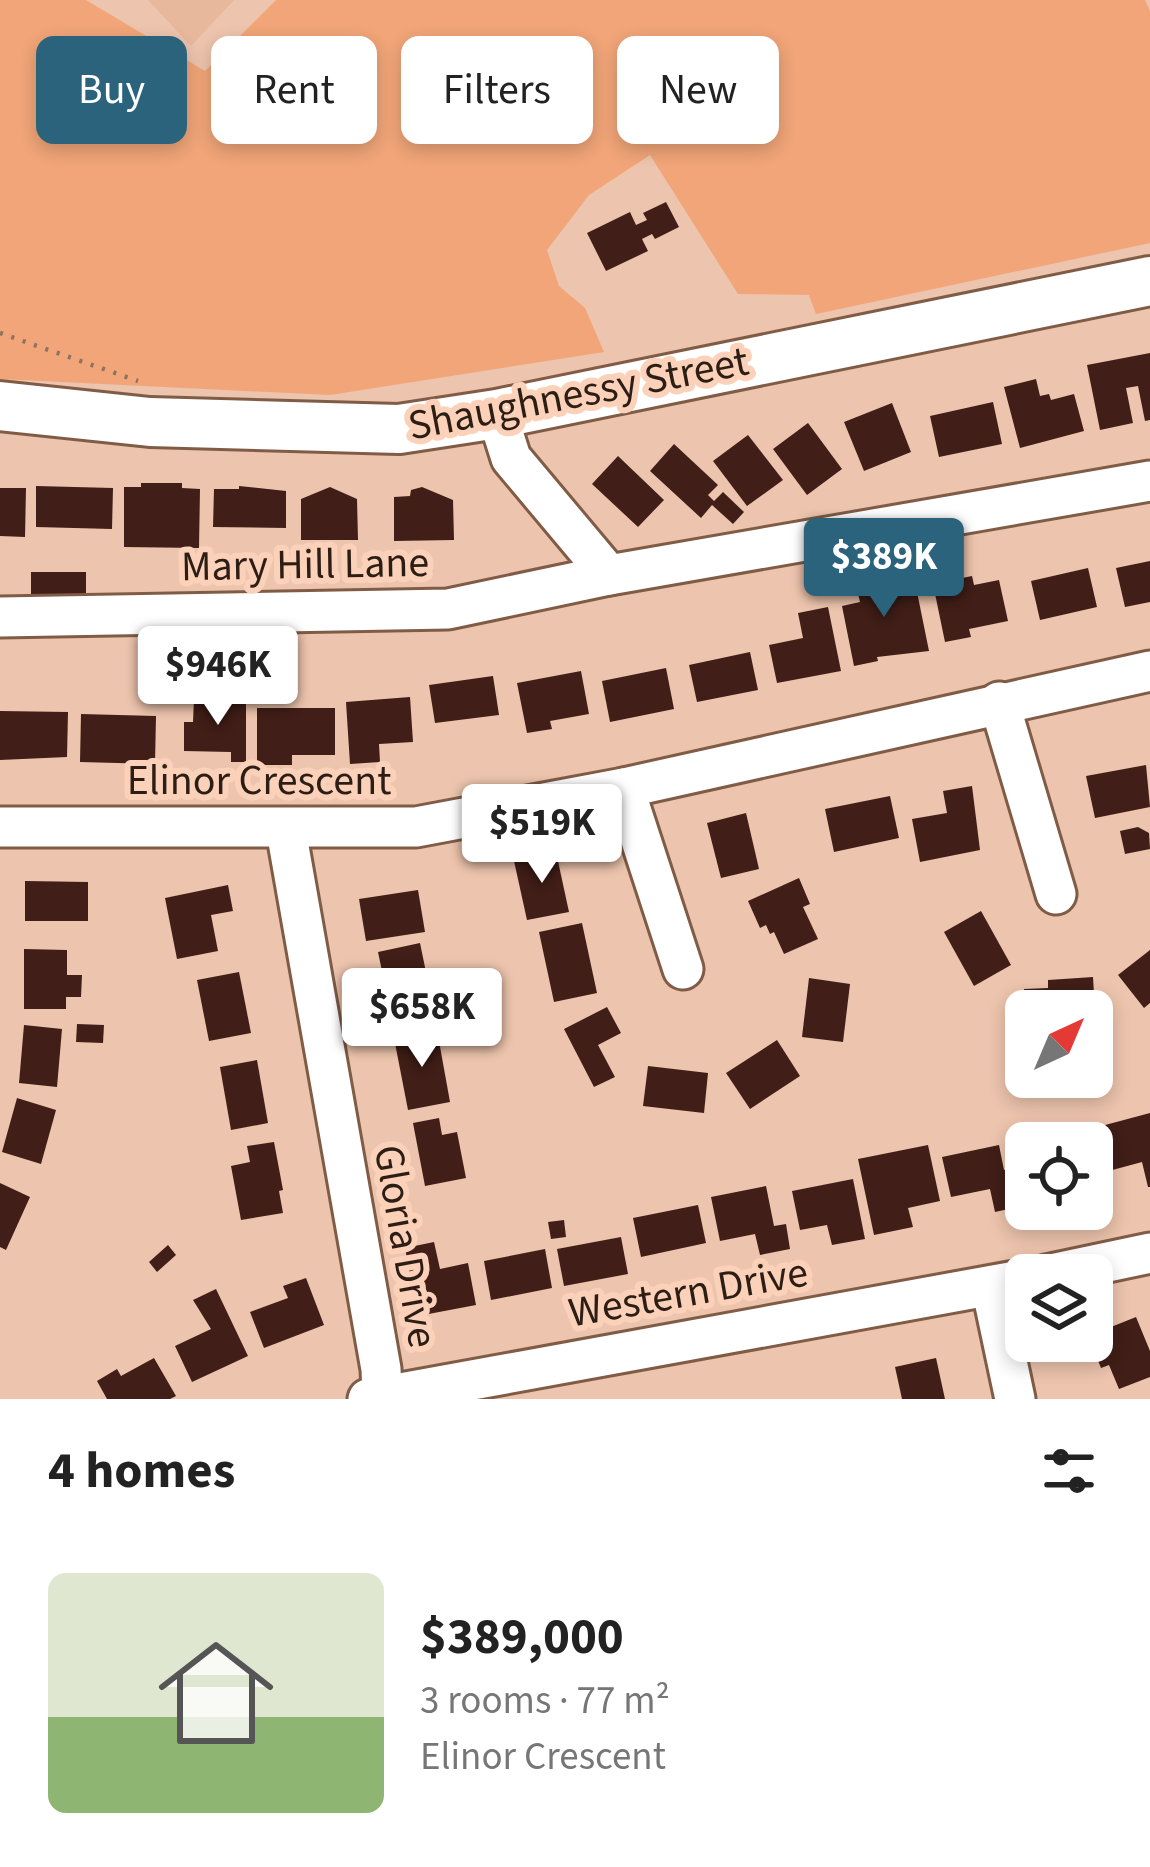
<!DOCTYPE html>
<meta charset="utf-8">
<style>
:root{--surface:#fff;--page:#f6f6f6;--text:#222;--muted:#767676;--accent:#2b637d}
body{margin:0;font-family:"Source Sans 3",sans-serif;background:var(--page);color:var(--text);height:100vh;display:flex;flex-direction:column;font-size:45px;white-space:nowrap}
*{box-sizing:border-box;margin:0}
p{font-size:39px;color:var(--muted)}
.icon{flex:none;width:66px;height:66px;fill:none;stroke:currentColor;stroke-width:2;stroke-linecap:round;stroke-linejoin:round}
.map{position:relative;height:1399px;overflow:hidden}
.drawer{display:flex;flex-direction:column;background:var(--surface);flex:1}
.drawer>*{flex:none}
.top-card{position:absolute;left:36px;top:36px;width:1080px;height:108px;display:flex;gap:24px}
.needle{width:78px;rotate:44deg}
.tools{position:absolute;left:1005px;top:990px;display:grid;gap:24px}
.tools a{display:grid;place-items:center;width:108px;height:108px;border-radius:18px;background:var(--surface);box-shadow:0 6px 18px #0003;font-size:60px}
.price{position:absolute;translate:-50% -102px;padding:0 27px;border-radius:12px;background:#fff;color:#222;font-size:39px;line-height:78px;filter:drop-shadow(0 3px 6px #0008)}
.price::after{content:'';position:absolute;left:50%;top:72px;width:36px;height:27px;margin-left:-18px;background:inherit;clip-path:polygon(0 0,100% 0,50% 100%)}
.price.active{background:var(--accent);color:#fff}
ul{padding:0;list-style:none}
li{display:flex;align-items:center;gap:36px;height:300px;padding:0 48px}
li span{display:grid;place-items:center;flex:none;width:336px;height:240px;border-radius:18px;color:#555}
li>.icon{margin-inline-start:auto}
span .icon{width:144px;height:144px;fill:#fffc;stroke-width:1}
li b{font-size:51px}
h2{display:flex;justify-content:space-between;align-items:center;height:144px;padding:0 48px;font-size:51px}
.chip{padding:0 42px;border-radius:18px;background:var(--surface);box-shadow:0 6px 18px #0003;font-size:42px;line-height:108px}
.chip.active{background:var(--accent);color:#fff}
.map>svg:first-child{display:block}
.built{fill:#e7b89c}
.green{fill:#f1a578}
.building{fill:#411e17}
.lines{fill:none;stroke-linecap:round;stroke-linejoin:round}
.minor-casing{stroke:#805c47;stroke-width:45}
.major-casing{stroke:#805c47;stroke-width:54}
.path{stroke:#8e7262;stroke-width:4.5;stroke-dasharray:3 9;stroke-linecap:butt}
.minor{stroke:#fff;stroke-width:39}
.major{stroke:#fff;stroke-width:48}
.labels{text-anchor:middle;stroke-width:12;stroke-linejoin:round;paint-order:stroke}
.street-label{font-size:42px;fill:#2d1e15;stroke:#fbd1b9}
</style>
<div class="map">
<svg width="1150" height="1399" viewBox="0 0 1150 1399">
<rect width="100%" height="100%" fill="#edc4ad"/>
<polygon class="built" points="148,0 234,0 191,46"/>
<polygon class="green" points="0,0 86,0 205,71 276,0 1145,0 1150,11 1150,243 816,314 809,295 738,294 650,155 589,195 547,250 559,286 585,308 604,352 330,395 0,379"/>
<g class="building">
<polygon points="666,202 679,227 655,239 652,234 642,239 648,251 606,271 587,233 630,212 636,225 647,220 643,213"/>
<polygon points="1150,353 1150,420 1145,421 1138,386 1126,388 1133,423 1100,430 1087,365"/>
<polygon points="1036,379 1040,396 1049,394 1051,400 1074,394 1084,431 1020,448 1004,387"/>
<polygon points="993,402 1002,444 939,457 930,416"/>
<polygon points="892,403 911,452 864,471 844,422"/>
<polygon points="808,423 842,469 807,495 773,449"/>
<polygon points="748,435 783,480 747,506 713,461"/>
<polygon points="674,444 718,485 708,495 714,501 723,492 744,512 733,524 712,505 701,518 650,471"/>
<polygon points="618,456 664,500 638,527 592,484"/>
<polygon points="141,483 182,483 182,488 200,489 199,548 124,547 124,487 141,487"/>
<polygon points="36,486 113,488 112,529 36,527"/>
<polygon points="239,486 286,491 286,528 213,527 214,489 239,489"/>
<polygon points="330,487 357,499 358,540 301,540 301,499"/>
<polygon points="422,487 453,500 454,540 394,541 394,497 410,496 411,490"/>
<polygon points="0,488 26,488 25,537 0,536"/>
<polygon points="1150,561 1150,602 1125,607 1116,568"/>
<polygon points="1088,568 1097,607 1040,620 1031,581"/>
<polygon points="890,570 894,591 916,587 929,651 877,657 878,661 854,666 842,606 860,602 854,577"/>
<rect x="31" y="572" width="55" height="34"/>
<polygon points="972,576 974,585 999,580 1008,621 969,629 971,637 945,642 933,584"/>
<polygon points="828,607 841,671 777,683 769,645 803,638 798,613"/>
<polygon points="750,652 758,690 697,702 689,665"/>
<polygon points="666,668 674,709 610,722 602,681"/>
<polygon points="581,671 589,714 550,721 552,729 527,733 517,683"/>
<polygon points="493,676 499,715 435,723 429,685"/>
<polygon points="410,697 413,742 379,744 380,762 350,764 346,702"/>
<polygon points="194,699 246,700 246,762 231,762 231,752 184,751 184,722 193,722"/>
<polygon points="257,708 335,708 335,755 292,755 292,765 257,765"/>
<polygon points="0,711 68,712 67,757 0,760"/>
<polygon points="81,714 156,716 155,764 80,762"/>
<polygon points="1146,765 1150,807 1095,818 1086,776"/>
<polygon points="972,786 980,850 920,862 912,819 947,813 943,791"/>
<polygon points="890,796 899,838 834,852 825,809"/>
<polygon points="746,813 759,869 721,878 707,823"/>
<polygon points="1138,827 1149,833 1150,849 1125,854 1120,831"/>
<polygon points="556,852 569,912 527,920 514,861"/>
<polygon points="799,878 810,904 803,907 818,939 784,954 774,932 770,934 766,925 760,928 748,901"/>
<polygon points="25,881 88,882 88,921 25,921"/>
<polygon points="228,885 233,911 211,915 218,951 177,959 165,898"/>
<polygon points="418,890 425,932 366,941 359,899"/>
<polygon points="981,911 1011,965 974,986 944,932"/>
<polygon points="582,923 597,993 554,1002 539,932"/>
<polygon points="420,943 427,977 441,974 447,1002 432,1005 434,1016 393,1024 378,952"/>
<polygon points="24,949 67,950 67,975 82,975 81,997 66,997 66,1009 24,1009"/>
<polygon points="1150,950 1150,1003 1144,1008 1118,975"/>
<polygon points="239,972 251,1033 209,1041 197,980"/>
<polygon points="1093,977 1095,1011 1025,1011 1024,989 1048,988 1048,980"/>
<polygon points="809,978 850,984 843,1042 802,1037"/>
<polygon points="607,1007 621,1033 598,1045 615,1077 594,1087 564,1029"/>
<polygon points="77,1024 104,1025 103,1043 76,1042"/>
<polygon points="24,1025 62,1029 57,1087 19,1083"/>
<polygon points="437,1030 450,1102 408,1110 394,1038"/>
<polygon points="777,1040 800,1076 750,1109 726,1073"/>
<polygon points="257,1060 268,1123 231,1130 220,1067"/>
<polygon points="648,1066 708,1073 704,1113 643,1106"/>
<polygon points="17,1098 56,1110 41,1164 2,1152"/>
<polygon points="1150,1113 1150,1187 1148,1187 1142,1162 1105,1172 1094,1128"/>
<polygon points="439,1118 442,1135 457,1132 466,1178 425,1186 413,1123"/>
<polygon points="1077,1134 1079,1143 1039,1143 1039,1141"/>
<polygon points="274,1142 283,1190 279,1191 283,1213 241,1220 231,1166 250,1162 247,1146"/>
<polygon points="928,1145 940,1201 908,1208 913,1227 874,1235 858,1159"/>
<polygon points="999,1145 1004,1170 1010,1168 1013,1182 1017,1181 1022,1206 995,1212 990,1189 951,1197 942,1157"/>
<polygon points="1098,1168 1104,1197 1092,1199 1092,1169"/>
<polygon points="853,1179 865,1239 832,1245 827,1225 800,1230 792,1191"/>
<polygon points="0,1183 30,1197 6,1250 0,1247"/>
<polygon points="766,1186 774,1226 786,1224 790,1249 760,1255 755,1234 720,1241 711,1197"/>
<polygon points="698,1205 706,1243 641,1257 633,1218"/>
<polygon points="564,1220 566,1237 551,1239 548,1222"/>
<polygon points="621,1237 628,1274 564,1286 557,1249"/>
<polygon points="434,1242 440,1269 468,1263 476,1305 418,1316 405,1248"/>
<polygon points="168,1245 176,1255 157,1272 149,1262"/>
<polygon points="545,1249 552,1288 491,1300 484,1261"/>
<polygon points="306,1278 324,1325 264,1348 250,1312 288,1298 283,1286"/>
<polygon points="216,1289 248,1356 192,1382 175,1346 211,1329 193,1300"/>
<polygon points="1136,1317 1150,1351 1150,1377 1119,1389 1109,1365 1101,1368 1090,1341 1092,1329 1099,1326 1101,1331"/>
<polygon points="154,1358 176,1396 170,1399 107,1399 97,1381 117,1369 121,1376"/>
<polygon points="936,1358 945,1399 902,1399 895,1367"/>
</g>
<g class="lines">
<g class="minor-casing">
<g id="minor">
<polyline points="497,414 511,458 609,575"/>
<polyline points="0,617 448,609 609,575 1150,481"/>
<polyline points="999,702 1056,894"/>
<polyline points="624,788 683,969"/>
<polyline points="0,827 416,827 624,788 1150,671"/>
<polyline points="286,830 381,1369 382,1394"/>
<polyline points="1046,1275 1150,1253"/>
<polyline points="991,1286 1015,1399"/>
<polyline points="368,1399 1026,1279"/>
</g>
</g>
<g class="major-casing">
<polyline id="major" points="0,406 150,422 399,429 497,414 1150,281"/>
</g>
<polyline class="path" points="0,333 138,381"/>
<use href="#minor" class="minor"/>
<use href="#major" class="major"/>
</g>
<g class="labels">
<g class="street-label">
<text transform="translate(578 392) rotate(-11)" y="15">Shaughnessy Street</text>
<text transform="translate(305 563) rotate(-1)" y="15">Mary Hill Lane</text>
<text x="259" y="794">Elinor Crescent</text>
<text transform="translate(407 1246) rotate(80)" y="15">Gloria Drive</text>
<text transform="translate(688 1291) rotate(-10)" y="15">Western Drive</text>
</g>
</g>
</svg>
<div class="tools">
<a><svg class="needle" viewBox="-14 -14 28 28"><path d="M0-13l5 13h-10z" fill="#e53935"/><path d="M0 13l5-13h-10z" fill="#767676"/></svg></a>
<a><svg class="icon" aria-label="locate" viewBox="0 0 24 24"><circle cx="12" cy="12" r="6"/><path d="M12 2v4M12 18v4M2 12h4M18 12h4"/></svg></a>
<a><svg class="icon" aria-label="layers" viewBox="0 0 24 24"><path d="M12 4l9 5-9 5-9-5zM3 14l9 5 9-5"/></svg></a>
</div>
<b class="price active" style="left:884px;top:620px">$389K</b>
<b class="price" style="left:218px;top:728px">$946K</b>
<b class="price" style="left:542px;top:886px">$519K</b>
<b class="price" style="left:422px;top:1070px">$658K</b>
<div class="top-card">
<a class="chip active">Buy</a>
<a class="chip">Rent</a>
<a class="chip">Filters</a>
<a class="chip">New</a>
</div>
</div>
<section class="drawer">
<h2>4 homes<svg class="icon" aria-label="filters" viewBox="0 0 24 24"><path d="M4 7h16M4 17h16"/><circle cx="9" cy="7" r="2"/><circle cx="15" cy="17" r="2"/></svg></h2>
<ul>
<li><span style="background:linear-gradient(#dfe7d0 60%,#8fb573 0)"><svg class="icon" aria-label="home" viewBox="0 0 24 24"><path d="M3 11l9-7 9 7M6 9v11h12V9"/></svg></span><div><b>$389,000</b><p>3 rooms · 77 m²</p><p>Elinor Crescent</p></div></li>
</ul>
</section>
